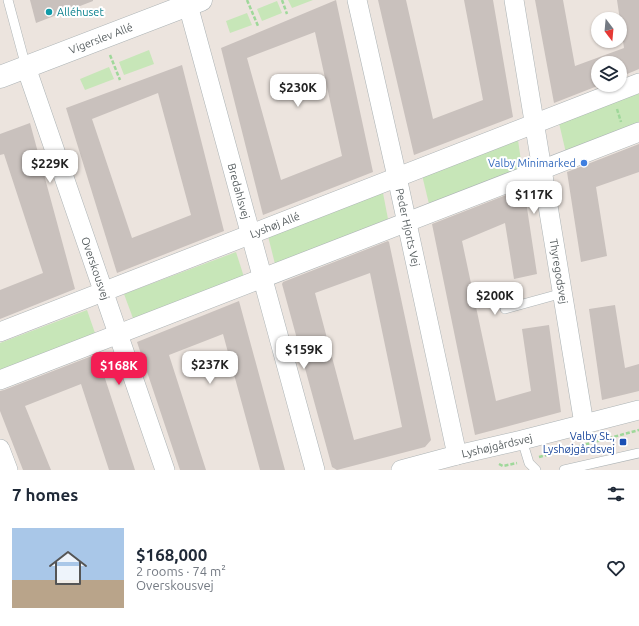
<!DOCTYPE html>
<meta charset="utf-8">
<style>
:root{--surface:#fff;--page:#f2f2f3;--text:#1f2937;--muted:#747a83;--line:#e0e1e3;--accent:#f31d54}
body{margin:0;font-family:Ubuntu,sans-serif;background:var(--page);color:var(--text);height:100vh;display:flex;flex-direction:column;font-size:15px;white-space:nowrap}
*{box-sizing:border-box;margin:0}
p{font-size:13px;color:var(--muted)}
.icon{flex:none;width:22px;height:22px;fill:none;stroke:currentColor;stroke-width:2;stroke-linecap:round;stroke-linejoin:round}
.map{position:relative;height:470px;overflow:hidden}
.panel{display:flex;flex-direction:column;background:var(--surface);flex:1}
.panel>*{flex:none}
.needle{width:26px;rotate:164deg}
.controls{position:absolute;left:591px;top:12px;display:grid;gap:8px}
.controls a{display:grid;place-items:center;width:36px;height:36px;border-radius:50%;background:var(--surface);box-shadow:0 1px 3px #0004;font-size:20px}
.price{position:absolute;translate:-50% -34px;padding:0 9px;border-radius:8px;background:#fff;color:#222;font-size:13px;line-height:26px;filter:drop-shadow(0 1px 2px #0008)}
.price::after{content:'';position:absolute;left:50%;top:24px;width:12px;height:9px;margin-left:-6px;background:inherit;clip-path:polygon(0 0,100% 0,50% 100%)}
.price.on{background:var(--accent);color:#fff}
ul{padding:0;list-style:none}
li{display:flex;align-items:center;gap:12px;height:100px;padding:0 12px}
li+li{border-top:1px solid var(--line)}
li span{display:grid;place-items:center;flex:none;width:112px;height:80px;border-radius:0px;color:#555}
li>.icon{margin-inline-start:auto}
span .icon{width:48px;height:48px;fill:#fffc;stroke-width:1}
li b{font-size:17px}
h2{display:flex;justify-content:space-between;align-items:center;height:48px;padding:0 12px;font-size:17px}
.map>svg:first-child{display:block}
.green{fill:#c7e6b8}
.building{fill:#c9c1bd;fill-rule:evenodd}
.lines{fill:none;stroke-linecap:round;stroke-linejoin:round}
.service-casing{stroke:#acb3b5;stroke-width:10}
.minor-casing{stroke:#acb3b5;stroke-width:20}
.tertiary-casing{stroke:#acb3b5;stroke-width:23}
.path{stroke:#9fd89a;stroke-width:2.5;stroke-dasharray:4 2;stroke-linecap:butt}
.service{stroke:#fff;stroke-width:9}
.minor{stroke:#fff;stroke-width:19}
.tertiary{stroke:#fff;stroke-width:22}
.culture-dot{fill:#0f9aa8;stroke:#fff;stroke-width:1.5}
.shop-dot{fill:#3f7fe0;stroke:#fff;stroke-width:1.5}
.transit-dot{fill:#1a4fb4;stroke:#fff;stroke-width:1.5}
.labels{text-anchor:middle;stroke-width:4;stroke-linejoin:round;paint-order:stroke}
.culture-label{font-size:11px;fill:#0d838f;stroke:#fff;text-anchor:start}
.street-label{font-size:11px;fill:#575e60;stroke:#fff}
.shop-label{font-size:11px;fill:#366cbe;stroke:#fff;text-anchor:end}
.transit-label{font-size:11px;fill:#164399;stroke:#fff;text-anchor:end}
</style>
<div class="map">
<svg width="639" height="470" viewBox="0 0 639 470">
<rect width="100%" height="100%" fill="#ece4de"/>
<g class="green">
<polygon points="288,0 313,0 292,8"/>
<polygon points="277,1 282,13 262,21 257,9"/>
<polygon points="247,13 252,25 230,33 226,21"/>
<polygon points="149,50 154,64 124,75 119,62"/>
<polygon points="109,67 114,79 85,90 80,79"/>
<polygon points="639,92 639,127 566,153 559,123"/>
<polygon points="518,140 522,168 429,204 422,175"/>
<polygon points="383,193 388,219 275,264 268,236"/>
<polygon points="236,252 244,277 134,321 124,294"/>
<polygon points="87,310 96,336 0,375 0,343"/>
</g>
<g class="building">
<polygon points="30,0 93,0 93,1 36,23"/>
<path d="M 336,0 L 373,172 L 263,215 L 221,48 ZM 315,32 L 342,156 L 281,180 L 247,58 Z"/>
<polygon points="378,0 406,0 433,119 483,100 464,0 493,0 513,117 414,155"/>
<polygon points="535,0 563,0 575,66 624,48 617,0 639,0 639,69 620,77 620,63 598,63 598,85 600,85 554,103"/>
<path d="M 182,65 L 224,231 L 117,273 L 66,108 ZM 158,93 L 191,215 L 132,238 L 92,119 Z"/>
<polygon points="30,123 75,289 0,319 0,290 43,273 4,154 0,155 0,134"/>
<polygon points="639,144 639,172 596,187 607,256 581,262 567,172"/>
<polygon points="524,188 537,274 514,279 505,223 462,241 496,401 531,391 522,329 549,325 561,412 475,435 432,224"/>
<path d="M 388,241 L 389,242 L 431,440 L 425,447 L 337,470 L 332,467 L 282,284 L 283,282 ZM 370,273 L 402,427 L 354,440 L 315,293 Z"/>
<polygon points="239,301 285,470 260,470 223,334 169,355 206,470 180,470 137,342"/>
<polygon points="615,305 625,368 639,364 639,391 602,400 589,309"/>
<polygon points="97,354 135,470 109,470 81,384 25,406 51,470 23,470 0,411 0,391 4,390"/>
</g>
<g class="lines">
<g class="service-casing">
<g id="service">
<polyline points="8,0 26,67"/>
<polyline points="505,309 563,293"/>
<polyline points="522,440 529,463 536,470"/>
<polyline points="564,470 639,453"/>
</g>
</g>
<g class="minor-casing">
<g id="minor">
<path id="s1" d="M 357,0 L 397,177 L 457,455"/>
<path id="s2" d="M 514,0 L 584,424"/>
<path id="s3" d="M 188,5 L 315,470"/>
<path id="s4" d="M 26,67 L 165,470"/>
<path id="s5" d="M 0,332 L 639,83"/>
<polyline points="0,380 639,132"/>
<polyline points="0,449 8,470"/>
<path id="s6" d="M 401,470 L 457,455 L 522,440 L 639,410"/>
</g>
</g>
<g class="tertiary-casing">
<g id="tertiary">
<path id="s7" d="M 0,77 L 201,0"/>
</g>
</g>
<g class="path">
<polyline points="247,0 258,26"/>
<polyline points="282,0 287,14"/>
<polyline points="110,55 120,80"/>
<polyline points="617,109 621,122"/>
<polyline points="539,457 639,430"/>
<polyline points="499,464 503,466 517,463"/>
</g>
<use href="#service" class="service"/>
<use href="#minor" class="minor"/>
<use href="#tertiary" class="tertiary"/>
</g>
<circle class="culture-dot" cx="49" cy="12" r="4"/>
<circle class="shop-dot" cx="584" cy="163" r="4"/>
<rect class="transit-dot" x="619" y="438" width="8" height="8" rx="2"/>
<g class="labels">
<g class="culture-label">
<text x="57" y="16">Alléhuset</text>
</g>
<g class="street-label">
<text dy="4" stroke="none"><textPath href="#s7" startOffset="108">Vigerslev Allé</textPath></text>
<text dy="4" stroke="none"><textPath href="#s3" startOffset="193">Bredahlsvej</textPath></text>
<text dy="4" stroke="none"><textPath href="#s5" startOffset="295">Lyshøj Allé</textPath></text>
<text dy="4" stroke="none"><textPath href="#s1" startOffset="233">Peder Hjorts Vej</textPath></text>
<text dy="4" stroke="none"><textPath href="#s4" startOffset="213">Overskousvej</textPath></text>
<text dy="4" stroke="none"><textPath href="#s2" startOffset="275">Thyregodsvej</textPath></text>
<text dy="4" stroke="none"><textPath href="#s6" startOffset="99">Lyshøjgårdsvej</textPath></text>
</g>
<g class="shop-label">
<text x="576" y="167">Valby Minimarked</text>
</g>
<g class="transit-label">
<text x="615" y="440">Valby St.,<tspan x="615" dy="13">Lyshøjgårdsvej</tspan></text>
</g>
</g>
</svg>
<div class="controls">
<a><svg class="needle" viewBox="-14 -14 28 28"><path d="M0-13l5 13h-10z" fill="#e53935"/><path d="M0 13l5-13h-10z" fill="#747a83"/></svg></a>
<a><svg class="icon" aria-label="layers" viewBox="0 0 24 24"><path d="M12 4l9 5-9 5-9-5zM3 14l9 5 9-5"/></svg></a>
</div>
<b class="price" style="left:298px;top:108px">$230K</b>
<b class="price" style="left:50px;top:184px">$229K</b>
<b class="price" style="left:534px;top:215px">$117K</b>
<b class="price" style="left:495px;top:316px">$200K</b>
<b class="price" style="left:304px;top:370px">$159K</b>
<b class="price" style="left:210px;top:385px">$237K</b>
<b class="price on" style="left:119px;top:386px">$168K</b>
</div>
<section class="panel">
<h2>7 homes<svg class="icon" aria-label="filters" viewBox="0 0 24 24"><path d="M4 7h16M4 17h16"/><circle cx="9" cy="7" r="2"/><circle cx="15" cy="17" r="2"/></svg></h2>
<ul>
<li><span style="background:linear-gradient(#a9c7e8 65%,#b9a48a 0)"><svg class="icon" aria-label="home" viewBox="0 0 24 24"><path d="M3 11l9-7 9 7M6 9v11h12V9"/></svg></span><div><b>$168,000</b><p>2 rooms · 74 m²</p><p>Overskousvej</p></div><svg class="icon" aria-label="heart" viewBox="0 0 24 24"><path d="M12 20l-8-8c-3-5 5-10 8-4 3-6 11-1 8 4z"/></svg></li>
</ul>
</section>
